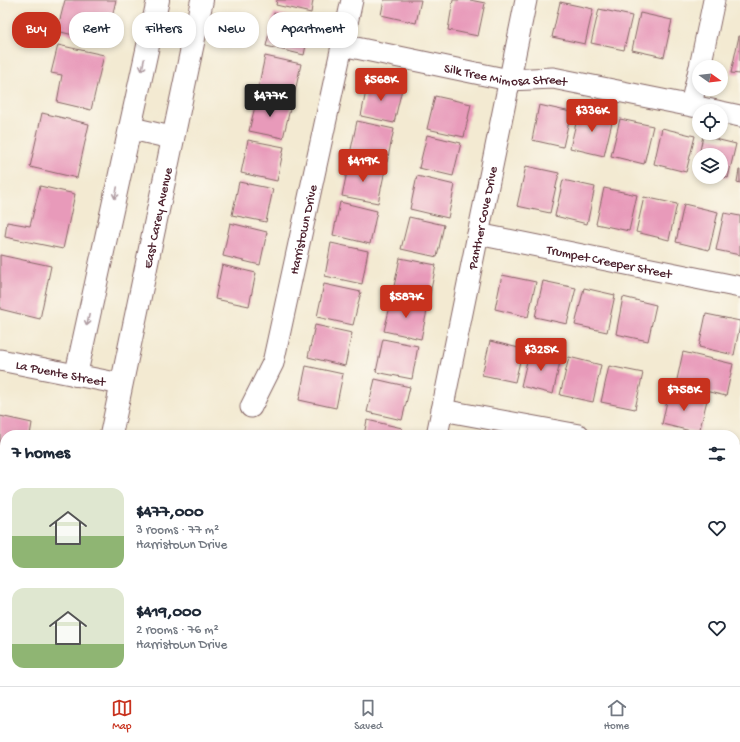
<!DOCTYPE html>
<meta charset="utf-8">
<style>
:root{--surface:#fff;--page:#f6f6f7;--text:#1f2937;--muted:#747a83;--line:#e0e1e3;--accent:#c8321e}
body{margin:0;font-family:"Gochi Hand",sans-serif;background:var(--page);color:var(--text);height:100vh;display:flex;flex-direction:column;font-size:15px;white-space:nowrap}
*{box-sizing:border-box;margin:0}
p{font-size:13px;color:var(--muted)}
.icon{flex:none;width:22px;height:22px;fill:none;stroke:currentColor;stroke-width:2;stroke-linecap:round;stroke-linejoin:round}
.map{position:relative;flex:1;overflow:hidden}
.details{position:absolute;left:0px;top:430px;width:740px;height:256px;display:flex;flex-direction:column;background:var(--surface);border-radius:16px 16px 0 0;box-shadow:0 2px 6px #0003}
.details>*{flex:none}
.top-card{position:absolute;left:12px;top:12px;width:400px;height:36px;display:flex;gap:8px}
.needle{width:26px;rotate:104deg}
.fabs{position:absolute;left:692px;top:60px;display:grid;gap:8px}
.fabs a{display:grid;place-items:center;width:36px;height:36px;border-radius:50%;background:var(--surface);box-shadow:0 2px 6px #0003;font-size:20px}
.price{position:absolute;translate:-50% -34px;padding:0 9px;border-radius:4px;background:var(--accent);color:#fff;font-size:13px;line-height:26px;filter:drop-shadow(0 1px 2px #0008)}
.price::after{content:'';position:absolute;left:50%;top:24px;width:12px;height:9px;margin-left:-6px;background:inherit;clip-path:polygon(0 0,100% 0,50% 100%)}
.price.current{background:#222;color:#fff}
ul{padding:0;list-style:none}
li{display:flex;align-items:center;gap:12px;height:100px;padding:0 12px}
li span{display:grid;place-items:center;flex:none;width:112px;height:80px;border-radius:12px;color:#555}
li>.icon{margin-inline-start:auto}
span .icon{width:48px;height:48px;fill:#fffc;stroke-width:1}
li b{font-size:17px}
h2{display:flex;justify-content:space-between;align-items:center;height:48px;padding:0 12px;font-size:17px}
.pill{padding:0 14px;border-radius:16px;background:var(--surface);box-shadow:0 2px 6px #0003;font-size:14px;line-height:36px}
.pill.current{background:var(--accent);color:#fff}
.tabs{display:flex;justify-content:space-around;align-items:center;height:56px;border-top:1px solid var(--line);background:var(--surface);font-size:11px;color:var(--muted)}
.tabs a{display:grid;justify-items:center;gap:2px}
.tabs .current{color:var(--accent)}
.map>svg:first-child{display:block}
.industrial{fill:#cdbed2}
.building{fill:#e89aba}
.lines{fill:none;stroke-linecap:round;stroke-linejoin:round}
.street-casing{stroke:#856665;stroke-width:23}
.secondary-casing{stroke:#856665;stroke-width:24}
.street{stroke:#fff;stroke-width:21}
.secondary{stroke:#fff;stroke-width:22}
.oneway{stroke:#ae9aa0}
.labels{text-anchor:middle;stroke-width:3;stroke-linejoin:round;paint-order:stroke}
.street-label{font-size:13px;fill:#4a1f2b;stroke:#fbf7ec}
</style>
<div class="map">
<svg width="740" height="686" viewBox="0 0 740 686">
<rect width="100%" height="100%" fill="#fbf7ec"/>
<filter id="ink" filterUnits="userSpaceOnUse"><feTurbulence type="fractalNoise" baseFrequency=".025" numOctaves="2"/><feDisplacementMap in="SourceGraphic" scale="8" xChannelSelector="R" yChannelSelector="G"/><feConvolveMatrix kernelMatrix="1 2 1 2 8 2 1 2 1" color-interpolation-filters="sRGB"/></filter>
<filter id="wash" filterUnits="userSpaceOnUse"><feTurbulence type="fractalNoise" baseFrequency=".012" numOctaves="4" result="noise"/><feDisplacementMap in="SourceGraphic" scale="16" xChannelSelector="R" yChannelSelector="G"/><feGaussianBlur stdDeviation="0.9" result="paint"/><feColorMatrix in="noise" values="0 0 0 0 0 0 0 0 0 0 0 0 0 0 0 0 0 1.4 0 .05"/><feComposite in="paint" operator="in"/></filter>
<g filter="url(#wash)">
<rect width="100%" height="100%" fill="#f3ead2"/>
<polygon class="industrial" points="735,629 740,631 740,686 102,686 103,681 735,681"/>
<g id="blocks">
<g class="building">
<polygon points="65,0 116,0 106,43 57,31"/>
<polygon points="277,0 313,0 311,13 276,5"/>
<polygon points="384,0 421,0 416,23 381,15"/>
<polygon points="453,0 470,0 485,3 478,36 448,30"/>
<polygon points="560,2 593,9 585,44 552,37"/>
<polygon points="599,9 632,16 624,50 591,43"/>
<polygon points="274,13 311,21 304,55 266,46"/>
<polygon points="640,13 672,20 664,57 632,50"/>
<polygon points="739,36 740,36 740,74 731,73"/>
<polygon points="58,45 104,55 91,110 57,102 62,75 51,73"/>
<polygon points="265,56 301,64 294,96 258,89"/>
<polygon points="368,81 402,89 394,123 361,116"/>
<polygon points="435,96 471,104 464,137 427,129"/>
<polygon points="257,98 291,105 283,138 249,131"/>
<polygon points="539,105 571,112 563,147 532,140"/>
<polygon points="579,111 613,118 604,156 570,148"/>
<polygon points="42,113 89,124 77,178 30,167"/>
<polygon points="620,119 653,126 644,164 611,156"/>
<polygon points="357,121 394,129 387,162 350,154"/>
<polygon points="662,128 695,136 686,172 654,164"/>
<polygon points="427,135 461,143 453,176 419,168"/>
<polygon points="703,136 736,144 728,178 721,176 721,155 699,155"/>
<polygon points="248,140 284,147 277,181 241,173"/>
<polygon points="698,158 699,158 699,171 695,170"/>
<polygon points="349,162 385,170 378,203 342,196"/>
<polygon points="526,166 559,173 550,213 517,206"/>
<polygon points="739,170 740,170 740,183 737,182"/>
<polygon points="417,176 455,185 448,218 410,209"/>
<polygon points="563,180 595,187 587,224 555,216"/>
<polygon points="239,182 273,189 266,222 232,215"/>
<polygon points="40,186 75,194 63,249 5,237 7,222 30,226"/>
<polygon points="604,188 637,195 629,231 596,224"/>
<polygon points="644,197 677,204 669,240 636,232"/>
<polygon points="340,202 377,211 370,244 333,235"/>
<polygon points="684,204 718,212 709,250 676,242"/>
<polygon points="724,213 740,216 740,255 716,250"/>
<polygon points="409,217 444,225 437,257 401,249"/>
<polygon points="230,223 267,232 260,265 223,256"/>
<polygon points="331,243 368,251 362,284 325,276"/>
<polygon points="0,255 51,266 40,319 0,309"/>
<polygon points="400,258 436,265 429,299 393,291"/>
<polygon points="222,265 256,273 249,306 215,299"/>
<polygon points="502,275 536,282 528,317 495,309"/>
<polygon points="543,281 576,288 567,324 535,317"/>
<polygon points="324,284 361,292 353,325 317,317"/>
<polygon points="584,288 615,295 607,332 575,325"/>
<polygon points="623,297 656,305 648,341 616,334"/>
<polygon points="392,298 428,306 421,339 384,331"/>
<polygon points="706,314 740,321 740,325 734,355 699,347"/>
<polygon points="315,325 352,333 345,366 308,357"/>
<polygon points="383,339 418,346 412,379 376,372"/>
<polygon points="490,341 523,349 515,382 482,375"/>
<polygon points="530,349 561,357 553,394 521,386"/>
<polygon points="683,352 733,364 726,396 676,384"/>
<polygon points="569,357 601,365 593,402 560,395"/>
<polygon points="306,366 343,374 336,408 299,400"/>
<polygon points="609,366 643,373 635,409 601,402"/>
<polygon points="375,379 410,387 402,420 367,412"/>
<polygon points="669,392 707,400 699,433 662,424"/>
<polygon points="0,416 32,423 30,435 5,435 5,478 0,477"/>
<polygon points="367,420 402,428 401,435 364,435"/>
</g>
</g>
</g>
<g filter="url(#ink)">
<use href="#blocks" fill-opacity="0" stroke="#856665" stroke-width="1"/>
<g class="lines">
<g class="street-casing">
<g id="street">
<path id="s1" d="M 342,45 L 509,80 L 553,78 L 717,111"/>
<polyline points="700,67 714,0"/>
<polyline points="691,105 699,70"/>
<polyline points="721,112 740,116"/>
<path id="s2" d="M 478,234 L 740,287"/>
<path id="s3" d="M 0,360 L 121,384"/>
<path id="s4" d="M 251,407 L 273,363 L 352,0"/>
<polyline points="442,410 579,435"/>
<path id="s5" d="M 437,435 L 526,0"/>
<polyline points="735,466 740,456"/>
<polyline points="735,597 740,598"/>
</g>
</g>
<g class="secondary-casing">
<g id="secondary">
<polyline points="130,128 173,138"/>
<polyline points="76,375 158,0"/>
<path id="s6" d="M 111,435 L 202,0"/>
<polyline points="12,686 13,681"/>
<polyline points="59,686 60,681"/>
</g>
</g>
<use href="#street" class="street"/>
<use href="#secondary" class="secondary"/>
</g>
<defs><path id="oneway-shaft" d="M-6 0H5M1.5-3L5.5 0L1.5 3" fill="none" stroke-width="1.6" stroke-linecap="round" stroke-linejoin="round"/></defs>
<g class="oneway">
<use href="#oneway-shaft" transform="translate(143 65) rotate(102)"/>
<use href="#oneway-shaft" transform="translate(116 193) rotate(102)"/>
<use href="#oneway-shaft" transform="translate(88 320) rotate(102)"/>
</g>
</g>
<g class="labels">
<g class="street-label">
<text dy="5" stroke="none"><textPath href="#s1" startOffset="167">Silk Tree Mimosa Street</textPath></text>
<text dy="5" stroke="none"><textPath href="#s6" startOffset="222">East Carey Avenue</textPath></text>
<text dy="5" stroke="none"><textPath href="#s5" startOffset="222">Panther Cove Drive</textPath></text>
<text dy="5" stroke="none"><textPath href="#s4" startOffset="186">Harristown Drive</textPath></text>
<text dy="5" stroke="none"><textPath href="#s2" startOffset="134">Trumpet Creeper Street</textPath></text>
<text dy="5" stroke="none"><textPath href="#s3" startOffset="62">La Puente Street</textPath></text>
</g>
</g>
</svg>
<div class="fabs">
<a><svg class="needle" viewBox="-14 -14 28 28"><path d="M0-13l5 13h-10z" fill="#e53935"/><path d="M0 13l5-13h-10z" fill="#747a83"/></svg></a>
<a><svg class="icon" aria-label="locate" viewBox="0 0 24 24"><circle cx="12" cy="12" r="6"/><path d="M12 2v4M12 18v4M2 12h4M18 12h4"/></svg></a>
<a><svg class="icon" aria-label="layers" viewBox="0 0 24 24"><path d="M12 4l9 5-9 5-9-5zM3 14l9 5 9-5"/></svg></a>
</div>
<b class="price" style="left:381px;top:102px">$568K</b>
<b class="price current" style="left:270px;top:118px">$477K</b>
<b class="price" style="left:592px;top:133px">$336K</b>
<b class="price" style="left:363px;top:183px">$419K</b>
<b class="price" style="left:406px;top:319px">$587K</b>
<b class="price" style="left:541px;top:372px">$325K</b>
<b class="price" style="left:684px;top:412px">$758K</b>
<div class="top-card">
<a class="pill current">Buy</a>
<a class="pill">Rent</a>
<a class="pill">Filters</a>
<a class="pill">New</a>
<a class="pill">Apartment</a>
</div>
<section class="details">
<h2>7 homes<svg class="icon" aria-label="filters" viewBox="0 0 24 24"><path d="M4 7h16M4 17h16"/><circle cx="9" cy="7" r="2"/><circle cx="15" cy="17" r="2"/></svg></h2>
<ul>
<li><span style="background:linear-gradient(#dfe7d0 60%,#8fb573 0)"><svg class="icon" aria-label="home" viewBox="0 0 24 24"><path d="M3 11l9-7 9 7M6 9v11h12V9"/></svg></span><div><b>$477,000</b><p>3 rooms · 77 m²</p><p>Harristown Drive</p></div><svg class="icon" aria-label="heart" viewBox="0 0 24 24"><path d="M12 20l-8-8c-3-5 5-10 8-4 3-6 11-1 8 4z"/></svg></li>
<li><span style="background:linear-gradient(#dfe7d0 70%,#8fb573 0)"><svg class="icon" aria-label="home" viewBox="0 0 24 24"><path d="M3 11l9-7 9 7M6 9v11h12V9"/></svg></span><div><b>$419,000</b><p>2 rooms · 76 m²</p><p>Harristown Drive</p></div><svg class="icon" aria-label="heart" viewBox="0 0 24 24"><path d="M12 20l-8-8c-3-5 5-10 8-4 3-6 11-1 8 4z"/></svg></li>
</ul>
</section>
</div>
<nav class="tabs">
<a class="current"><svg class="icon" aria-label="map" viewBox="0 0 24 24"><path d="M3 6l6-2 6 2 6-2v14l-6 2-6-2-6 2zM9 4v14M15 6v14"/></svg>Map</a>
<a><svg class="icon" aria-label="saved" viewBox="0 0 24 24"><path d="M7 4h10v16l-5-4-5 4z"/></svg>Saved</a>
<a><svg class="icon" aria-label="home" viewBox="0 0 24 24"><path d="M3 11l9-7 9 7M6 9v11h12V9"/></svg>Home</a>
</nav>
